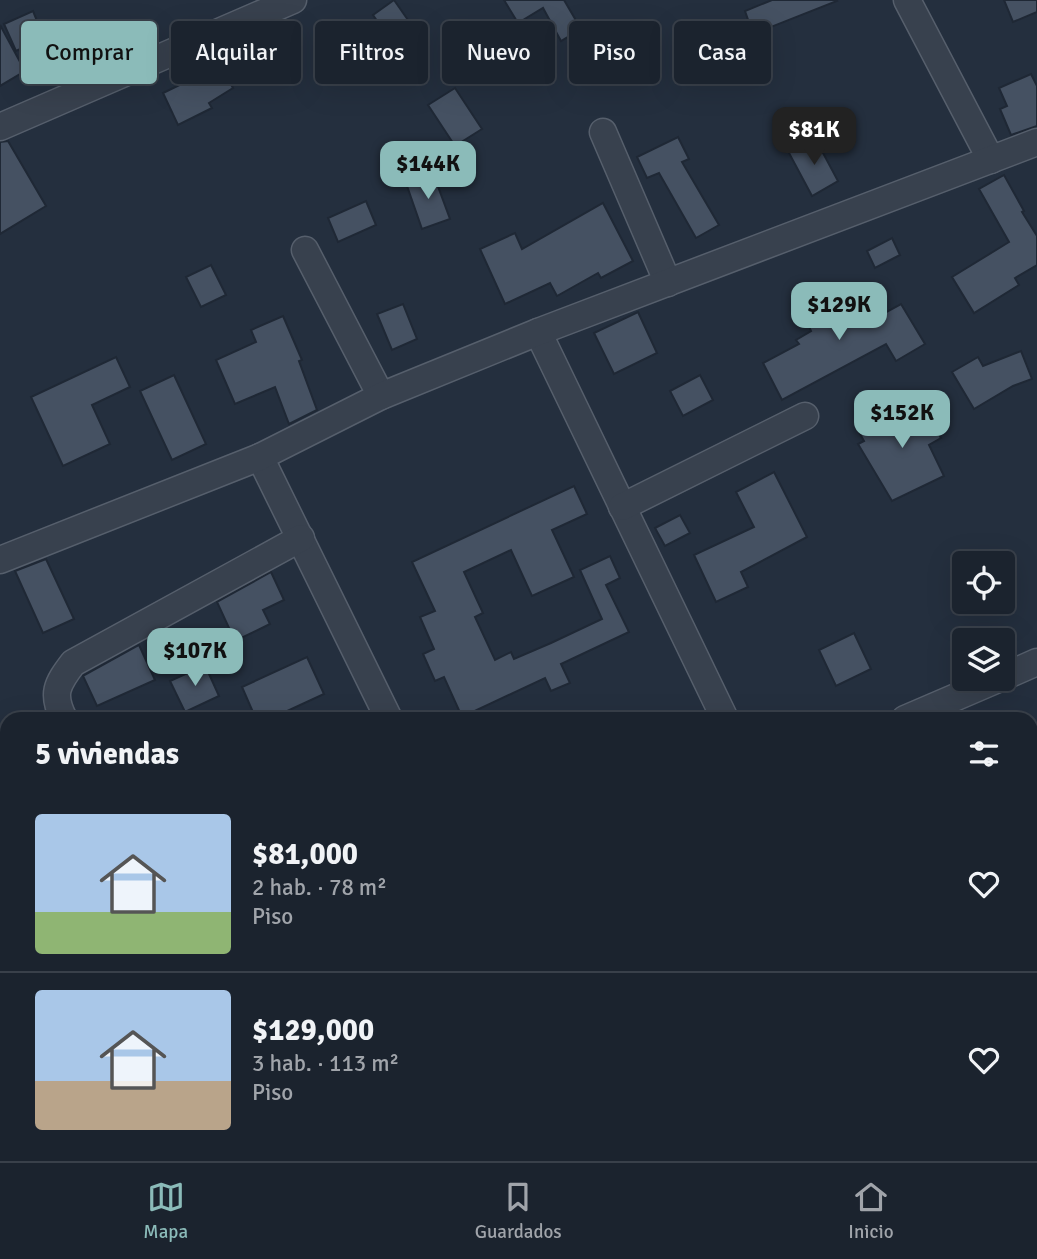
<!DOCTYPE html>
<html lang="es">
<meta charset="utf-8">
<style>
:root{--surface:#1b232e;--page:#242b36;--text:#f1f3f6;--muted:#a0a4aa;--line:#39404a;--accent:#8bbbb9}
body{margin:0;font-family:Signika,sans-serif;background:var(--page);color:var(--text);height:100vh;display:flex;flex-direction:column;font-size:26px;white-space:nowrap}
*{box-sizing:border-box;margin:0}
p{font-size:23px;color:var(--muted)}
.icon{flex:none;width:38px;height:38px;fill:none;stroke:currentColor;stroke-width:2;stroke-linecap:round;stroke-linejoin:round}
.map{position:relative;flex:1;overflow:hidden}
.side{position:absolute;left:0px;top:712px;width:1038px;height:450px;display:flex;flex-direction:column;background:var(--surface);border-radius:21px 21px 0 0;box-shadow:0 7px 28px #0002,0 0 0 2px var(--line)}
.side>*{flex:none}
.hud{position:absolute;left:21px;top:21px;width:996px;height:63px;display:flex;gap:14px}
.fabs{position:absolute;left:952px;top:551px;display:grid;gap:14px}
.fabs a{display:grid;place-items:center;width:63px;height:63px;border-radius:7px;background:var(--surface);box-shadow:0 7px 28px #0002,0 0 0 2px var(--line);font-size:35px}
.price{position:absolute;translate:-50% -60px;padding:0 16px;border-radius:14px;background:var(--accent);color:#111;font-size:23px;line-height:46px;filter:drop-shadow(0 2px 4px #0008)}
.price::after{content:'';position:absolute;left:50%;top:42px;width:21px;height:16px;margin-left:-10px;background:inherit;clip-path:polygon(0 0,100% 0,50% 100%)}
.price.selected{background:#222;color:#fff}
ul{padding:0;list-style:none}
li{display:flex;align-items:center;gap:21px;height:175px;padding:0 35px}
li+li{border-top:2px solid var(--line)}
li span{display:grid;place-items:center;flex:none;width:196px;height:140px;border-radius:7px;color:#555}
li>.icon{margin-inline-start:auto}
span .icon{width:84px;height:84px;fill:#fffc;stroke-width:1}
li b{font-size:30px}
h2{display:flex;justify-content:space-between;align-items:center;height:84px;padding:0 35px;font-size:30px}
.tag{padding:0 24px;border-radius:7px;background:var(--surface);box-shadow:0 7px 28px #0002,0 0 0 2px var(--line);font-size:24px;line-height:63px}
.tag.selected{background:var(--accent);color:#111}
.tab-bar{display:flex;justify-content:space-around;align-items:center;height:98px;border-top:2px solid var(--line);background:var(--surface);font-size:19px;color:var(--muted)}
.tab-bar a{display:grid;justify-items:center;gap:4px}
.tab-bar .selected{color:var(--accent)}
.map>svg:first-child{display:block}
.building{fill:#455162;stroke:#1f2835;stroke-width:2}
.lines{fill:none;stroke-linecap:round;stroke-linejoin:round}
.minor-casing{stroke:#565f6c;stroke-width:29}
.highway-casing{stroke:#434c59;stroke-width:41}
.minor{stroke:#38414e;stroke-width:26}
.highway{stroke:#746855;stroke-width:38}
</style>
<div class="map">
<svg width="1037" height="1161" viewBox="0 0 1037 1161">
<rect width="100%" height="100%" fill="#242f3e"/>
<g class="building">
<polygon points="394,0 424,43 403,58 373,15"/>
<polygon points="504,0 564,0 581,29 561,41 543,8 518,23"/>
<polygon points="772,0 836,0 837,1 753,34 745,11"/>
<polygon points="1004,0 1037,0 1037,12 1013,22"/>
<polygon points="33,11 44,38 16,51 4,24"/>
<polygon points="0,25 25,71 0,86"/>
<polygon points="216,57 233,88 209,103 212,108 178,125 163,93 202,74 198,68"/>
<polygon points="1031,74 1037,86 1037,126 1011,135 1000,109 1007,106 999,88"/>
<polygon points="455,88 482,129 455,146 428,105"/>
<polygon points="678,137 689,159 682,162 719,225 696,238 659,173 647,178 637,157"/>
<polygon points="815,138 838,181 812,196 789,153"/>
<polygon points="8,141 46,206 0,234 0,142"/>
<polygon points="433,173 450,219 422,229 406,183"/>
<polygon points="1004,175 1024,211 1022,212 1037,236 1037,265 1015,278 1019,285 974,313 952,277 1009,242 979,189"/>
<polygon points="366,201 376,225 338,242 328,218"/>
<polygon points="603,203 633,261 601,278 598,273 557,296 550,283 505,304 480,249 515,233 522,249"/>
<polygon points="892,238 900,255 875,268 867,251"/>
<polygon points="211,265 226,295 201,307 186,277"/>
<polygon points="832,287 844,314 863,303 872,320 901,304 925,344 896,361 886,344 782,400 763,363 799,344 796,340 811,331 798,301"/>
<polygon points="403,304 417,339 392,350 377,314"/>
<polygon points="638,312 657,353 614,374 594,333"/>
<polygon points="283,316 302,360 299,361 317,410 289,424 275,387 235,404 216,360 256,342 251,330"/>
<polygon points="1021,351 1032,379 1013,386 974,409 952,372 978,357 983,366"/>
<polygon points="116,357 130,387 92,405 110,444 63,466 31,397"/>
<polygon points="174,375 206,444 172,460 140,391"/>
<polygon points="700,375 713,400 683,416 670,391"/>
<polygon points="913,400 918,408 921,406 941,438 929,445 944,476 892,501 858,444 864,441 859,432"/>
<polygon points="774,472 807,537 741,572 748,587 716,602 694,555 754,527 736,492"/>
<polygon points="574,486 587,514 552,530 574,577 532,596 511,550 464,572 483,613 475,617 495,660 511,652 514,659 551,643 602,619 580,570 610,556 620,578 606,585 629,632 561,664 570,683 551,691 545,678 462,717 444,677 435,681 423,654 434,649 420,617 435,611 412,562"/>
<polygon points="680,515 690,533 665,546 655,528"/>
<polygon points="46,559 74,619 43,633 15,571"/>
<polygon points="271,572 284,600 263,610 270,624 235,641 217,602"/>
<polygon points="854,633 871,669 836,686 819,650"/>
<polygon points="139,645 155,680 97,706 83,676"/>
<polygon points="307,657 324,694 270,719 256,719 242,687"/>
<polygon points="205,665 219,696 185,712 170,681"/>
</g>
<g class="lines">
<g class="minor-casing">
<g id="minor">
<polyline points="907,0 991,160"/>
<polyline points="0,127 293,0"/>
<polyline points="603,132 668,283"/>
<polyline points="305,250 381,396"/>
<polyline points="538,332 725,719"/>
<polyline points="260,457 389,719"/>
<polyline points="622,507 805,416"/>
<polyline points="0,560 260,457 381,396 538,332 1037,142"/>
<polyline points="1003,677 1037,662"/>
<path d="M 64,719 C 51,694 57,684 73,663 L 301,538"/>
<polyline points="905,719 998,679"/>
<polyline points="0,909 7,922"/>
<polyline points="1031,945 1037,942"/>
<polyline points="0,1061 7,1053"/>
<polyline points="600,1155 603,1161"/>
<polyline points="801,1161 804,1155"/>
</g>
</g>
<g class="highway-casing">
<g id="highway">
<polyline points="0,1150 7,1150"/>
<polyline points="156,1155 319,1161"/>
</g>
</g>
<use href="#minor" class="minor"/>
<use href="#highway" class="highway"/>
</g>
</svg>
<div class="fabs">
<a><svg class="icon" aria-label="locate" viewBox="0 0 24 24"><circle cx="12" cy="12" r="6"/><path d="M12 2v4M12 18v4M2 12h4M18 12h4"/></svg></a>
<a><svg class="icon" aria-label="layers" viewBox="0 0 24 24"><path d="M12 4l9 5-9 5-9-5zM3 14l9 5 9-5"/></svg></a>
</div>
<b class="price selected" style="left:814px;top:167px">$81K</b>
<b class="price" style="left:428px;top:201px">$144K</b>
<b class="price" style="left:839px;top:342px">$129K</b>
<b class="price" style="left:902px;top:450px">$152K</b>
<b class="price" style="left:195px;top:688px">$107K</b>
<div class="hud">
<a class="tag selected">Comprar</a>
<a class="tag">Alquilar</a>
<a class="tag">Filtros</a>
<a class="tag">Nuevo</a>
<a class="tag">Piso</a>
<a class="tag">Casa</a>
</div>
<section class="side">
<h2>5 viviendas<svg class="icon" aria-label="filters" viewBox="0 0 24 24"><path d="M4 7h16M4 17h16"/><circle cx="9" cy="7" r="2"/><circle cx="15" cy="17" r="2"/></svg></h2>
<ul>
<li><span style="background:linear-gradient(#a9c7e8 70%,#8fb573 0)"><svg class="icon" aria-label="home" viewBox="0 0 24 24"><path d="M3 11l9-7 9 7M6 9v11h12V9"/></svg></span><div><b>$81,000</b><p>2 hab. · 78 m²</p><p>Piso</p></div><svg class="icon" aria-label="heart" viewBox="0 0 24 24"><path d="M12 20l-8-8c-3-5 5-10 8-4 3-6 11-1 8 4z"/></svg></li>
<li><span style="background:linear-gradient(#a9c7e8 65%,#b9a48a 0)"><svg class="icon" aria-label="home" viewBox="0 0 24 24"><path d="M3 11l9-7 9 7M6 9v11h12V9"/></svg></span><div><b>$129,000</b><p>3 hab. · 113 m²</p><p>Piso</p></div><svg class="icon" aria-label="heart" viewBox="0 0 24 24"><path d="M12 20l-8-8c-3-5 5-10 8-4 3-6 11-1 8 4z"/></svg></li>
</ul>
</section>
</div>
<nav class="tab-bar">
<a class="selected"><svg class="icon" aria-label="map" viewBox="0 0 24 24"><path d="M3 6l6-2 6 2 6-2v14l-6 2-6-2-6 2zM9 4v14M15 6v14"/></svg>Mapa</a>
<a><svg class="icon" aria-label="saved" viewBox="0 0 24 24"><path d="M7 4h10v16l-5-4-5 4z"/></svg>Guardados</a>
<a><svg class="icon" aria-label="home" viewBox="0 0 24 24"><path d="M3 11l9-7 9 7M6 9v11h12V9"/></svg>Inicio</a>
</nav>
